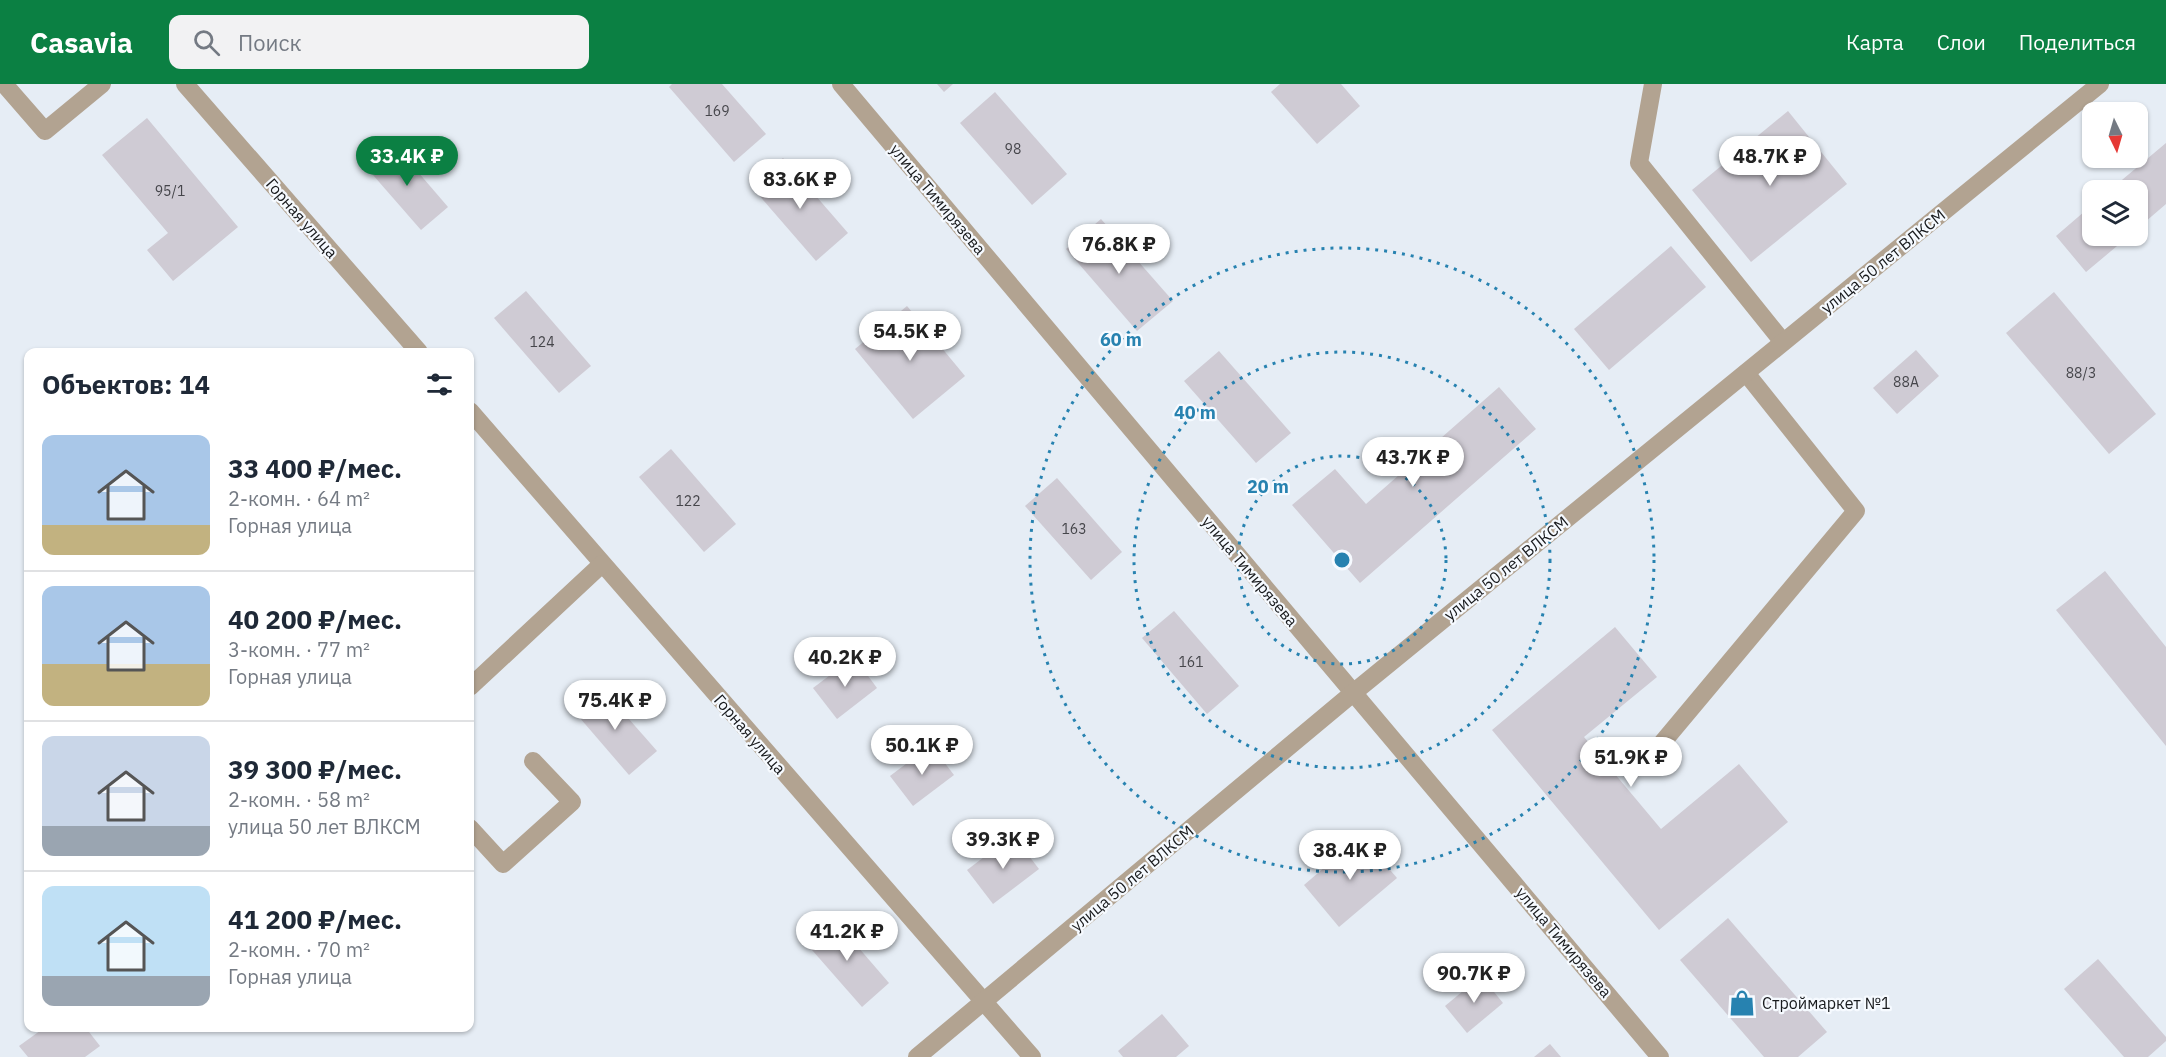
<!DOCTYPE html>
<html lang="ru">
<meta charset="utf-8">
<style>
:root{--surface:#fff;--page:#f2f2f3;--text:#1f2937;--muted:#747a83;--line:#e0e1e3;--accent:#0b8043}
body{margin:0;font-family:"IBM Plex Sans",sans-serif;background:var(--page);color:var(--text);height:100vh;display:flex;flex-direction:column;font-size:22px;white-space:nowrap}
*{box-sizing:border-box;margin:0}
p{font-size:20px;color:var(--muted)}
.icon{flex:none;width:33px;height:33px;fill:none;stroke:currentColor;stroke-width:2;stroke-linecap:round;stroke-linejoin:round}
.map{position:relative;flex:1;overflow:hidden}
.details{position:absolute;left:24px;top:264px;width:450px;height:684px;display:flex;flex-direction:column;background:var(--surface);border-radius:12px;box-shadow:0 2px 4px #0004}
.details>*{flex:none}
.needle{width:39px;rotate:175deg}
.buttons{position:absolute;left:2082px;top:18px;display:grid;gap:12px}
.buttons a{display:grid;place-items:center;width:66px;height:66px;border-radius:12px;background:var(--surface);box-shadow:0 2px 4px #0004;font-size:30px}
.price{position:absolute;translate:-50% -51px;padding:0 14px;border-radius:21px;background:#fff;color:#222;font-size:20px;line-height:39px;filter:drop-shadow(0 2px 3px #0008)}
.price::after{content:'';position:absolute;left:50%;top:36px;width:18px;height:14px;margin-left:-9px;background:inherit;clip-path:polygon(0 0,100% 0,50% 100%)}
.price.current{background:var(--accent);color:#fff}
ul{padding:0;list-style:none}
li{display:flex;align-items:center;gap:18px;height:150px;padding:0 18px}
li+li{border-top:2px solid var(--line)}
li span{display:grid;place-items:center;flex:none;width:168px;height:120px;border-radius:12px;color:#555}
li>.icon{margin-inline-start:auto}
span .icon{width:72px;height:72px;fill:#fffc;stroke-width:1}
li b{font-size:26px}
h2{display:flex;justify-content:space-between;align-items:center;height:72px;padding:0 18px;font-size:26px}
header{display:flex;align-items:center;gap:36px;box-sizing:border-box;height:84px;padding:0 30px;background:var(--accent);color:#fff}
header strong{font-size:28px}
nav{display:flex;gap:33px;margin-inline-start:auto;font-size:21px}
.search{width:420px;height:54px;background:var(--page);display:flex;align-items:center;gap:15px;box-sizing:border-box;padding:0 21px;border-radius:12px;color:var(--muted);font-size:22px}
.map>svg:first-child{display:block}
.building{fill:#cfcbd4}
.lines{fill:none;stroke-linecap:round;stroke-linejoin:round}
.minor{stroke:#b2a391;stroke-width:18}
.ring{fill:none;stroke:#2782b0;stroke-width:3;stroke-dasharray:3 6}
.labels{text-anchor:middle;stroke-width:4.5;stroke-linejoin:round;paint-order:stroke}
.number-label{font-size:14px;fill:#46464b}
.street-label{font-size:16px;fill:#181a1d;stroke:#f6faff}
.poi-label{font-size:16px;fill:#181a1d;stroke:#f6faff;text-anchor:start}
.centre{fill:#2782b0;stroke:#f6faff;stroke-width:3}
.ring-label{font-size:18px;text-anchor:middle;font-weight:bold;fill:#2782b0;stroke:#f6faff;stroke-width:4.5;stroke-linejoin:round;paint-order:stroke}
</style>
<header>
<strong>Casavia</strong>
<div class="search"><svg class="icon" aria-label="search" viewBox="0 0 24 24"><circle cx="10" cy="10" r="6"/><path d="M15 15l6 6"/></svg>Поиск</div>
<nav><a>Карта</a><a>Слои</a><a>Поделиться</a></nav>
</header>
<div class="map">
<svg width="2166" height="973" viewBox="0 0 2166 973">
<rect width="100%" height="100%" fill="#e6edf5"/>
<g class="building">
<polygon points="672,0 722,0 766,50 734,78 669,3"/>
<polygon points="937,0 953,0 944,8"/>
<polygon points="1280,0 1341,0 1360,22 1317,60 1271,8"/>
<polygon points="995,8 1067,90 1032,121 960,39"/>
<polygon points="1788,27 1847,100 1751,178 1692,106"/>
<polygon points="147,34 238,143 173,197 147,166 168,149 102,71"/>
<polygon points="393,59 448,123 421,146 366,83"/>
<polygon points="2166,59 2166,120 2138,144 2138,106 2110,106"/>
<polygon points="783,74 848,149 816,177 751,102"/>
<polygon points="2092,121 2092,152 2129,152 2086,188 2056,152"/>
<polygon points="1101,135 1173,217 1137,247 1066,165"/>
<polygon points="1671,162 1706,203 1609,286 1574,245"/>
<polygon points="526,207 591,282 559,309 494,234"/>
<polygon points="2054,208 2156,330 2109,370 2006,249"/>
<polygon points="907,222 965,292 913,335 855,265"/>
<polygon points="1916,266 1939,292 1897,330 1873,304"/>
<polygon points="1219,267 1291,349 1256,379 1184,297"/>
<polygon points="1499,303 1536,345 1360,499 1292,421 1335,385 1366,420"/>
<polygon points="671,365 736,440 704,468 639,393"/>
<polygon points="1057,394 1122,468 1091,496 1025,422"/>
<polygon points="2105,487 2166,563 2166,662 2056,526"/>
<polygon points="1174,527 1239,602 1207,630 1142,554"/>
<polygon points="1615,543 1657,593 1584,653 1661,745 1739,680 1788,738 1659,846 1492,646"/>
<polygon points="854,573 877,604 837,635 813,604"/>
<polygon points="600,602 657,667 629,691 573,626"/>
<polygon points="931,661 954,691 913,722 890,692"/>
<polygon points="1013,751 1039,785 993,820 967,786"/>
<polygon points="1361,752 1397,794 1339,843 1304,801"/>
<polygon points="833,834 889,899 862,923 805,858"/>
<polygon points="1728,834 1827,948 1798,973 1764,973 1680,876"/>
<polygon points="2098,875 2166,953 2166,957 2148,973 2124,973 2064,905"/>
<polygon points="1481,892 1503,919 1467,949 1445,922"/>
<polygon points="1162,930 1189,962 1176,973 1123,973 1118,967"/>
<polygon points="44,944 86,944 100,962 85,973 28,973 19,962"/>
<polygon points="1550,960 1561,973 1534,973"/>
</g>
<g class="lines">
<g class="minor">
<polyline points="4,0 45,47 102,0"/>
<polyline points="185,0 419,268"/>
<polyline points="841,0 1660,973"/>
<polyline points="1653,0 1639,79 1783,258"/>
<polyline points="470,327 1032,973"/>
<polyline points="470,603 602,480"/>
<polyline points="1657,665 1856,427 1746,289"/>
<polyline points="470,744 503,780 572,718 533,677"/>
<polyline points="917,973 1353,609 2100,0"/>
</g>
</g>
<g class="ring">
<circle cx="1342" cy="476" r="104"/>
<circle cx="1342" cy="476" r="208"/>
<circle cx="1342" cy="476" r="312"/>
</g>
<defs>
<g id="shop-bare" transform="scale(2.07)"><path d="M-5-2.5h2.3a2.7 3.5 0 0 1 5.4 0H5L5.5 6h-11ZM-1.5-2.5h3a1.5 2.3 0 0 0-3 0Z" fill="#2782b0" stroke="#f6faff" stroke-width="2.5" paint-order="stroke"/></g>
</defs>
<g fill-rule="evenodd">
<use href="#shop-bare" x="1742" y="919"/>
</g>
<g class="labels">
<g class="number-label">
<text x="717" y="32">169</text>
<text x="1013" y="70">98</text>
<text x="170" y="112">95/1</text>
<text x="542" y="263">124</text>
<text x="2081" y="294">88/3</text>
<text x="1906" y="303">88А</text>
<text x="688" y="422">122</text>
<text x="1074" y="450">163</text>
<text x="1191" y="583">161</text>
</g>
<g class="street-label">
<text transform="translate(938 115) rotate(50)" y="6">улица Тимирязева</text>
<text transform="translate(302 134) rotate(49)" y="6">Горная улица</text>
<text transform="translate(1883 177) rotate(-39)" y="6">улица 50 лет ВЛКСМ</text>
<text transform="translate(1506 484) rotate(-39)" y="6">улица 50 лет ВЛКСМ</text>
<text transform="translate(1250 487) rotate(50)" y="6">улица Тимирязева</text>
<text transform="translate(750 650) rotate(49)" y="6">Горная улица</text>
<text transform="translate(1132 794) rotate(-40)" y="6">улица 50 лет ВЛКСМ</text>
<text transform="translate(1564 858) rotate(50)" y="6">улица Тимирязева</text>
</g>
<g class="poi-label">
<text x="1762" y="925">Строймаркет №1</text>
</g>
</g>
<circle cx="1342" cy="476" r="9" class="centre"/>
<g class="ring-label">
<text x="1121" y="262">60 m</text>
<text x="1195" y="335">40 m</text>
<text x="1268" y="409">20 m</text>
</g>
</svg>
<div class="buttons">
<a><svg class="needle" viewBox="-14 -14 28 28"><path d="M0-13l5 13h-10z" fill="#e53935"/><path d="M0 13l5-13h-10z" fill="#747a83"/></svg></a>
<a><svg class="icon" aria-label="layers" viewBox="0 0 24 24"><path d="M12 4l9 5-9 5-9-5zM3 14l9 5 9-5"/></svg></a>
</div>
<b class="price current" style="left:407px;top:103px">33.4K ₽</b>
<b class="price" style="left:1770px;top:103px">48.7K ₽</b>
<b class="price" style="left:800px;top:126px">83.6K ₽</b>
<b class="price" style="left:1119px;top:191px">76.8K ₽</b>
<b class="price" style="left:910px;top:278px">54.5K ₽</b>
<b class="price" style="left:1413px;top:404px">43.7K ₽</b>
<b class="price" style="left:845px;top:604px">40.2K ₽</b>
<b class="price" style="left:615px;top:647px">75.4K ₽</b>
<b class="price" style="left:922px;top:692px">50.1K ₽</b>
<b class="price" style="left:1631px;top:704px">51.9K ₽</b>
<b class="price" style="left:1003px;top:786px">39.3K ₽</b>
<b class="price" style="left:1350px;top:797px">38.4K ₽</b>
<b class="price" style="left:847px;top:878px">41.2K ₽</b>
<b class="price" style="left:1474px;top:920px">90.7K ₽</b>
<section class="details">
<h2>Объектов: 14<svg class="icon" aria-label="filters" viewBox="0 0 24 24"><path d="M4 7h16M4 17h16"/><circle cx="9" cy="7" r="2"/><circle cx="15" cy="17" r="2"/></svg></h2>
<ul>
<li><span style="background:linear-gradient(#a9c7e8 75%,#c2b280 0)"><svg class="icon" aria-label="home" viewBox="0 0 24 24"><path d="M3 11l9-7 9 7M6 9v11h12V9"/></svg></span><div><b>33 400 ₽/мес.</b><p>2-комн. · 64 m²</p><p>Горная улица</p></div></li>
<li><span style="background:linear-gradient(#a9c7e8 65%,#c2b280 0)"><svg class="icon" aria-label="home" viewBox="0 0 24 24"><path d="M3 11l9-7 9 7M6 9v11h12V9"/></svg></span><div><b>40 200 ₽/мес.</b><p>3-комн. · 77 m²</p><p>Горная улица</p></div></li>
<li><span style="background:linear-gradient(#c9d6e8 75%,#9aa5b1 0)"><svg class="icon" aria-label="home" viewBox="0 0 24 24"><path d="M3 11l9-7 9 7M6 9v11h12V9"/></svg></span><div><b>39 300 ₽/мес.</b><p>2-комн. · 58 m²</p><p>улица 50 лет ВЛКСМ</p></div></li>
<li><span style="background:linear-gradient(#bfe0f5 75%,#9aa5b1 0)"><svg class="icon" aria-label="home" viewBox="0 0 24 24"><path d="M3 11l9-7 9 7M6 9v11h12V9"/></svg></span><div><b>41 200 ₽/мес.</b><p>2-комн. · 70 m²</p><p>Горная улица</p></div></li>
</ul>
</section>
</div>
